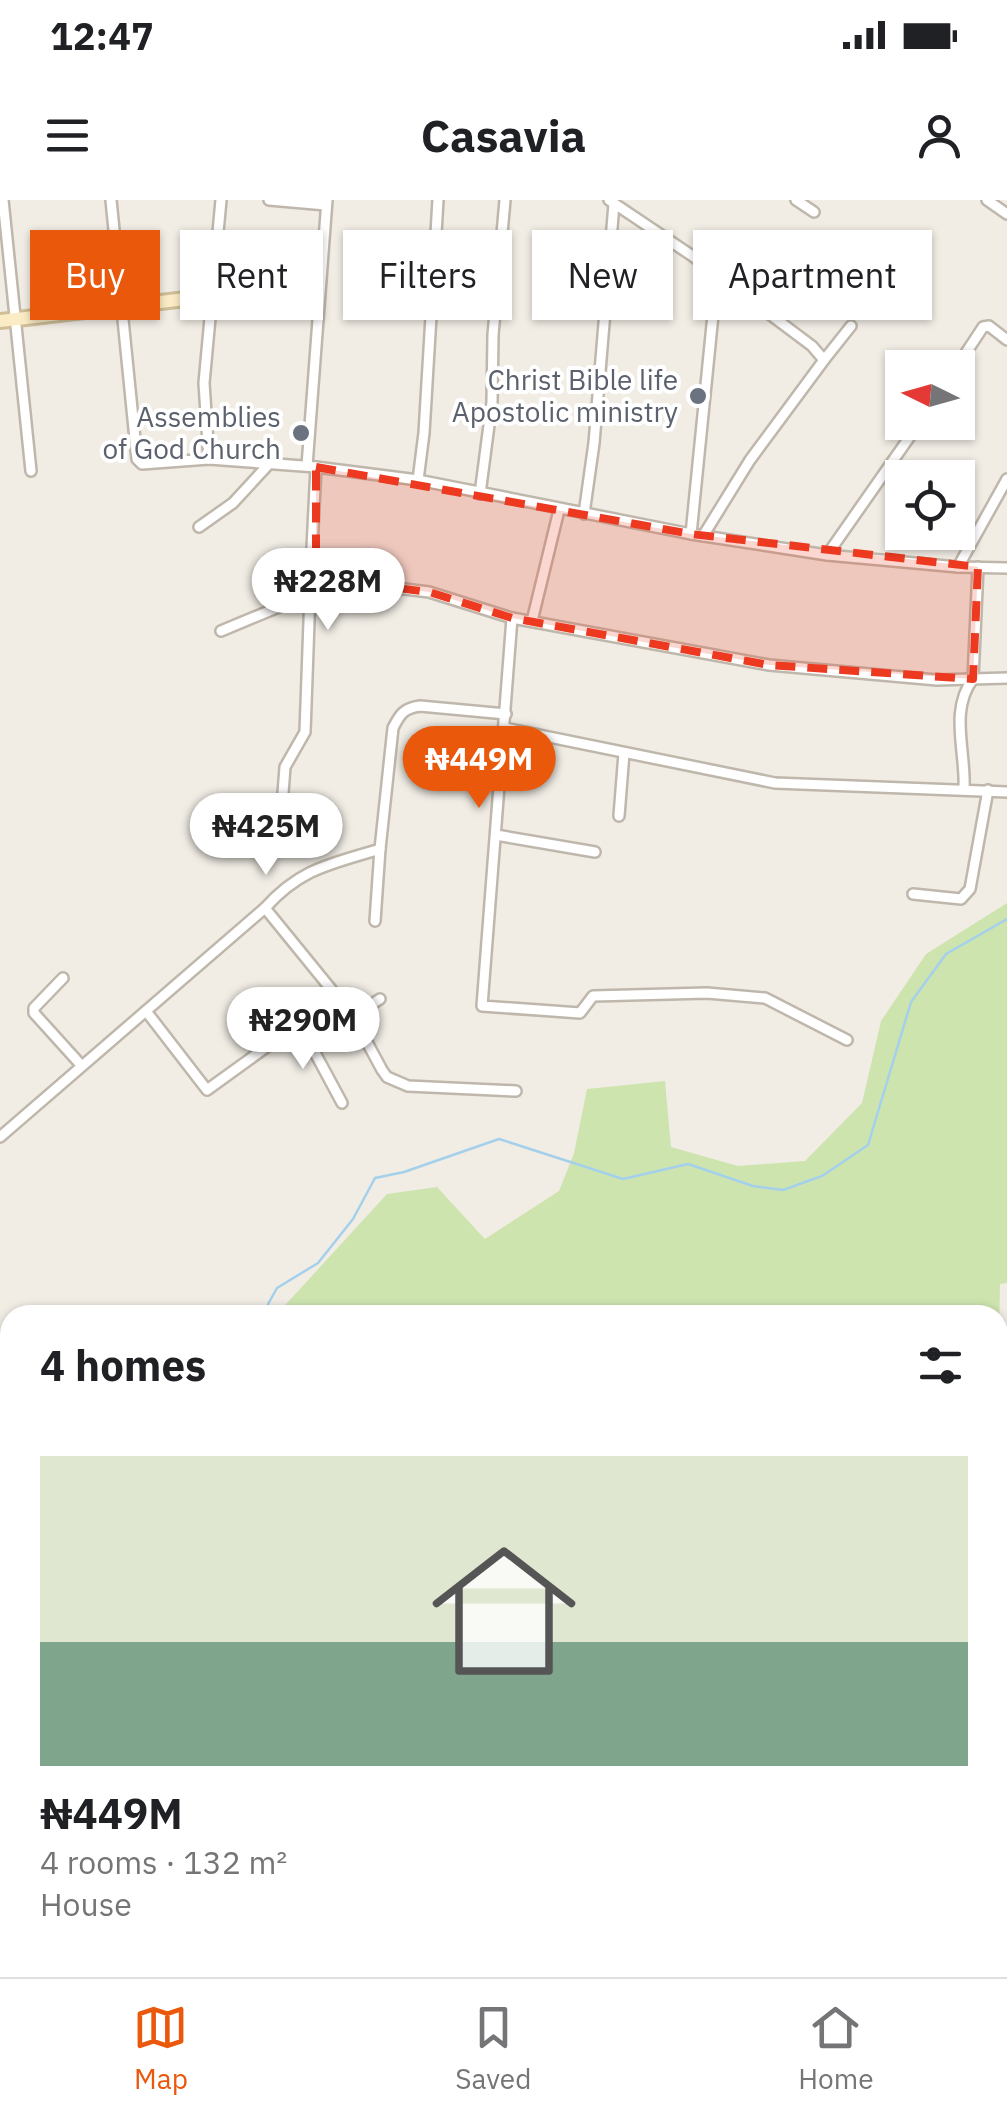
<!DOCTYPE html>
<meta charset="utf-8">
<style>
:root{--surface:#fff;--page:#f2f2f2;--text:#202124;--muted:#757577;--line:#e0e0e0;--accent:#ea580c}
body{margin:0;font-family:"IBM Plex Sans",sans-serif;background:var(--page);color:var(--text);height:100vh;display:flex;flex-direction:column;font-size:38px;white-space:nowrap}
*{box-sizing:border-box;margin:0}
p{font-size:32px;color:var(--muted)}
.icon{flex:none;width:55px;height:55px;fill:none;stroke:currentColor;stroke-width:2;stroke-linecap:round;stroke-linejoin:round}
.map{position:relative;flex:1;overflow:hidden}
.side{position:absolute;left:0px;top:1105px;width:1008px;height:672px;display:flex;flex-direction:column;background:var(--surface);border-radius:30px 30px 0 0;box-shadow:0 2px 8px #0004}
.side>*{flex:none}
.guide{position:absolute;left:30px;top:30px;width:948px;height:90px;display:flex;gap:20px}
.needle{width:65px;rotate:275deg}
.tools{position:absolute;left:885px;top:150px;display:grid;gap:20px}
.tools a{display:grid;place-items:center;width:90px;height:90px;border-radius:0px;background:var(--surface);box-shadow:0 2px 8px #0004;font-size:50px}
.price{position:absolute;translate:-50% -85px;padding:0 22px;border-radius:35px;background:#fff;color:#222;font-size:32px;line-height:65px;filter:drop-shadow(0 2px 5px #0008)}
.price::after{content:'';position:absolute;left:50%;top:60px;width:30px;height:22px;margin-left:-15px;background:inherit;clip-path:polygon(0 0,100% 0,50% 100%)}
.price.active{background:var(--accent);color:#fff}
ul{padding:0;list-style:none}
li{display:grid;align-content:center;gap:20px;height:530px;padding:0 40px}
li+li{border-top:2px solid var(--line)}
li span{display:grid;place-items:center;height:310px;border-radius:0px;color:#555}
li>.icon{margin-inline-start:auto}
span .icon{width:180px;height:180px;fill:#fffc;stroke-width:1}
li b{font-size:42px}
h2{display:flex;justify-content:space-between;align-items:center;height:120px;padding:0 40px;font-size:42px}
.tag{padding:0 35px;border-radius:0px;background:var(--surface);box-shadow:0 2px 8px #0004;font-size:35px;line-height:90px}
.tag.active{background:var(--accent);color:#fff}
.status{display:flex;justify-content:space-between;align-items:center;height:70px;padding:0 50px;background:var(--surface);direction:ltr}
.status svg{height:28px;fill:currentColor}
header{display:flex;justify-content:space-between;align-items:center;height:130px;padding:0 40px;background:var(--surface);font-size:45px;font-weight:700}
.tab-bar{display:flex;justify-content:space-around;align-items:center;height:140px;border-top:2px solid var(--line);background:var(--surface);font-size:28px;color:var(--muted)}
.tab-bar a{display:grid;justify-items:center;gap:5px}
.tab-bar .active{color:var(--accent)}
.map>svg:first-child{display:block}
.green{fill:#cee4af}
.water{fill:#a4d0eb}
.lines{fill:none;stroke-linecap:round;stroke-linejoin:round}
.stream{stroke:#a4d0eb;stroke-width:2.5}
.street-casing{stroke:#bfb7ab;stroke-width:14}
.secondary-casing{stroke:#cfbe97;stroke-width:18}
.highway-casing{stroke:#d3973d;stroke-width:22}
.street{stroke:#fff;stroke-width:9}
.secondary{stroke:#fbecc5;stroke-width:12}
.highway{stroke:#f5c36c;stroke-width:18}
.marked{fill:#ed3920;fill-opacity:0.2;stroke:#ed3920;stroke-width:8;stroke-dasharray:20 12;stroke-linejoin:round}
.worship-dot{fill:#6b7280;stroke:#fff;stroke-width:4}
.labels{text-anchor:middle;stroke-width:8;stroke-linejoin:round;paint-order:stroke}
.worship-label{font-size:28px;fill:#5b616d;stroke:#fff;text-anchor:end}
</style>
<div class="status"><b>12:47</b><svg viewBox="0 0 49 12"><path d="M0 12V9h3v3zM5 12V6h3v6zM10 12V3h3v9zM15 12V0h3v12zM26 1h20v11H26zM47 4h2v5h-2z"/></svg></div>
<header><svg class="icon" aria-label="menu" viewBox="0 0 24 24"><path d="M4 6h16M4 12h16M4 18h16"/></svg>Casavia<svg class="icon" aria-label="person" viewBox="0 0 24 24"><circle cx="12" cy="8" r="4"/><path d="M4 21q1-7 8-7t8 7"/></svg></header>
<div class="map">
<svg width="1007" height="1777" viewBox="0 0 1007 1777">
<rect width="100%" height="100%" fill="#f1ede5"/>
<polygon class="green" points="1007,703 1007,1083 1000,1084 999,1135 998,1115 276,1115 387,994 437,987 485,1039 559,991 574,953 587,889 665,881 671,947 738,966 805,961 862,903 881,821 926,754"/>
<polygon class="water" points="910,1768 963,1768 957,1777 902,1777"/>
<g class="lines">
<g class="stream">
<polyline points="262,1115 277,1088 318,1063 353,1019 375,978 404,972 499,939 623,979 688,964 753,986 783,990 822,976 868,945 911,802 946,754 1007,719"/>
<polyline points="0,1338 10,1335"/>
</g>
<g class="street-casing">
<g id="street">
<polyline points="3,0 31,271"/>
<polyline points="111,0 137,259 142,264 209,259 316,267 418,280 691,334 827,355 958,367 1007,368"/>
<polyline points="269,0 326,5"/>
<polyline points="609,0 691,55 812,146 824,160 750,260 703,336"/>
<polyline points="796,0 814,12"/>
<polyline points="987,0 1007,14"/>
<polyline points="824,160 851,126"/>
<polyline points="956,168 983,127 989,126 1007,140"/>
<polyline points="209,259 204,183 221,0"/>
<polyline points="307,266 327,0"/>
<polyline points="418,280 424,233 438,0"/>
<polyline points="480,294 492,202 493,135 505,0"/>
<polyline points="584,314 594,243 614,4"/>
<polyline points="199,327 233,303 268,265"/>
<polyline points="691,334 717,75"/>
<polyline points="827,355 920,222"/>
<polyline points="958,367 1007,279"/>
<polyline points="316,378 429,392 512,418 769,465 937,480 1007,478"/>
<polyline points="512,418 482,806 580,813 593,796 707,793 765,798 847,840"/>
<polyline points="532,421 559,310"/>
<polyline points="221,431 310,394"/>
<polyline points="505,528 775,583 1007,592"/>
<path d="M 964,588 C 966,552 949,510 973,479 L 978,367"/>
<polyline points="283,593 285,567 305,532 310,394 316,378 312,348 316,267"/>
<polyline points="619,616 624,553"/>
<polyline points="496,635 595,652"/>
<polyline points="913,694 961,699 970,689 988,590"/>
<polyline points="375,721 380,649"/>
<polyline points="63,778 34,808 34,813 81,865"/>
<polyline points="335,794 353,816 382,870 387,877 408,886 516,891"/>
<polyline points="146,811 207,890 326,804 335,794 265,708"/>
<polyline points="353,816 380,799"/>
<polyline points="299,823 342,903"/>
<path d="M 0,937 L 265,708 C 301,668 331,664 380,649 L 393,528 C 400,514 404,508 420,506 L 506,514"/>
<polyline points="998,1135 1007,1154"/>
<polyline points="998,1349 1007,1341"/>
<polyline points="0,1388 10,1380"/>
<polyline points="998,1493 1007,1485"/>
<polyline points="0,1510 10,1520"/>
<polyline points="998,1543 1007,1551"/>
<polyline points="998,1659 1007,1653"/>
<polyline points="0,1714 10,1715"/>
<polyline points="132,1768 132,1777"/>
<polyline points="321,1777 324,1768"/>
<polyline points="409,1777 410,1768"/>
<polyline points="827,1777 839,1768"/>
</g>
</g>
<g class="secondary-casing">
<polyline id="secondary" points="0,121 211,96"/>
</g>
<g class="highway-casing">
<g id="highway">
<polyline points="0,1248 10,1259"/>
<polyline points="0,1293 10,1303"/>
<polyline points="269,1777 273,1768"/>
<polyline points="290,1777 294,1768"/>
</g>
</g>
<use href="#street" class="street"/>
<use href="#secondary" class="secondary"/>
<use href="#highway" class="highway"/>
</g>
<path class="marked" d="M 316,267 L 691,334 L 978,367 L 973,479 L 769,465 L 512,418 L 429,392 L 316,378 Z"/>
<g class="worship-dot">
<circle cx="698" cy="196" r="10"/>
<circle cx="301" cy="233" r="10"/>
</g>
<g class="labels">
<g class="worship-label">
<text x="678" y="190">Christ Bible life<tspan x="678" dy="32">Apostolic ministry</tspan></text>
<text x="281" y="227">Assemblies<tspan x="281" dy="32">of God Church</tspan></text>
</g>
</g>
</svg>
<div class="tools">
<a><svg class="needle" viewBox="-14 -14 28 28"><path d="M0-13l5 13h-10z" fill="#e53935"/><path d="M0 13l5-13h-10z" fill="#757577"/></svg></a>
<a><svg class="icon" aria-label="locate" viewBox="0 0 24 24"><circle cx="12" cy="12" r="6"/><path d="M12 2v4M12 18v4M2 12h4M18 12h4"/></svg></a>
</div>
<b class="price" style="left:328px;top:433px">₦228M</b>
<b class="price active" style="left:479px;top:611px">₦449M</b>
<b class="price" style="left:266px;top:678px">₦425M</b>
<b class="price" style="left:303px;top:872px">₦290M</b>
<div class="guide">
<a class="tag active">Buy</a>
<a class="tag">Rent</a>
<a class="tag">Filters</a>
<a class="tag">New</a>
<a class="tag">Apartment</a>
</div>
<section class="side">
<h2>4 homes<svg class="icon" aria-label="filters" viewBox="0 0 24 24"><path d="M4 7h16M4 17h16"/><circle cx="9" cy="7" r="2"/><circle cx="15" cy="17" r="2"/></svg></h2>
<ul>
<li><span style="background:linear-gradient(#dfe7d0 60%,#7fa58c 0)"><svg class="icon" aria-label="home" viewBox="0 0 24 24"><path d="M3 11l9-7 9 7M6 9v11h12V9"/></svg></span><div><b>₦449M</b><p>4 rooms · 132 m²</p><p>House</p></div></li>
</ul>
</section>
</div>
<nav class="tab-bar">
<a class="active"><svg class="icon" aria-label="map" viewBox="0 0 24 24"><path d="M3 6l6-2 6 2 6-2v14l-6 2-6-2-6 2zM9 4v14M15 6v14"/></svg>Map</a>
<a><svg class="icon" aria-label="saved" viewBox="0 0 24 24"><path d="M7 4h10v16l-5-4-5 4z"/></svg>Saved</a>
<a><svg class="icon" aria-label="home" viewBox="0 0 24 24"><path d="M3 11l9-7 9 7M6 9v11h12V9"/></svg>Home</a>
</nav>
